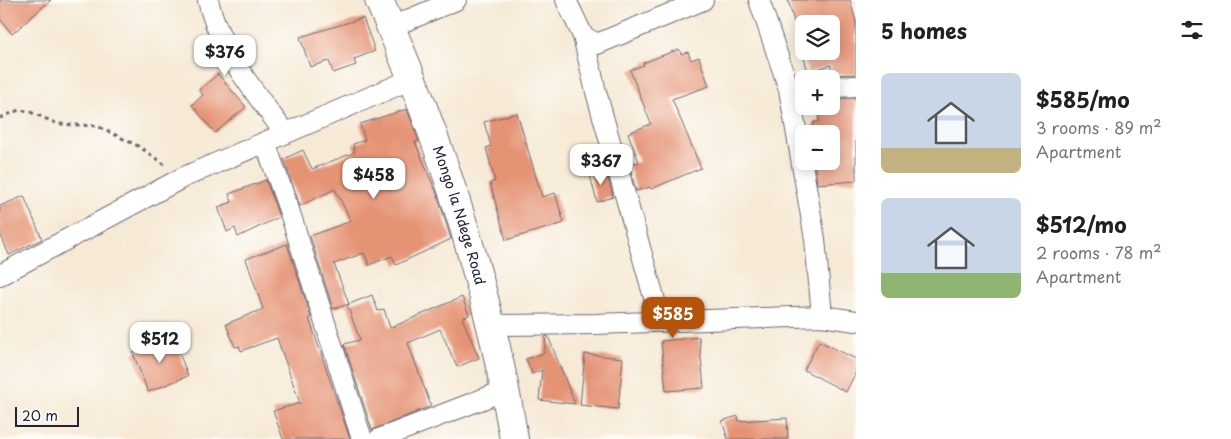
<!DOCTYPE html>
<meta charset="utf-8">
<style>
:root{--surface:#fff;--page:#f6f6f6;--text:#202124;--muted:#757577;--accent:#b45309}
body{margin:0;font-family:"Playpen Sans",sans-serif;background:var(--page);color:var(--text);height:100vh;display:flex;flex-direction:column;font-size:19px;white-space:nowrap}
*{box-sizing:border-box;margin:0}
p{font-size:16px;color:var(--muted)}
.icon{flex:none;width:28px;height:28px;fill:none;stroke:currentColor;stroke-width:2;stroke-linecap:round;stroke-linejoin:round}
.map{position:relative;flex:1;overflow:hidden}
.drawer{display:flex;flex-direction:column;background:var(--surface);width:375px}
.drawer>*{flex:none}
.fabs{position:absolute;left:795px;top:15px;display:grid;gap:10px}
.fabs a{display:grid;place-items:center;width:45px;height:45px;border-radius:8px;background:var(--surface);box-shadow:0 2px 12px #0003;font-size:25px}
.scale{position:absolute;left:15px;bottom:12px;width:64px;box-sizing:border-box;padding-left:5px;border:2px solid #22223b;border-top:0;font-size:14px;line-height:18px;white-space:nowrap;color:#22223b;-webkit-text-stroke:4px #fdfcf7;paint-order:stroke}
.price{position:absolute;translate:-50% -42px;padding:0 11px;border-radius:10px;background:#fff;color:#222;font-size:16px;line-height:32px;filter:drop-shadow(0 1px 2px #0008)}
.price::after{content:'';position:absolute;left:50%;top:30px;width:15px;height:11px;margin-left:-8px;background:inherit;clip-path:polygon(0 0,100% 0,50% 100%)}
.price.active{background:var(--accent);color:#fff}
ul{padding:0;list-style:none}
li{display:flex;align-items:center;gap:15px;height:125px;padding:0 25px}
li span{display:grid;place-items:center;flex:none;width:140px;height:100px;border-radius:8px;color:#555}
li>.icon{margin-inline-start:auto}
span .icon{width:60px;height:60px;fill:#fffc;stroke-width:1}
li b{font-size:21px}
h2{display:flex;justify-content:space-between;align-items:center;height:60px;padding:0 25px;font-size:21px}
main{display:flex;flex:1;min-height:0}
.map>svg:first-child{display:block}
.building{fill:#e59375;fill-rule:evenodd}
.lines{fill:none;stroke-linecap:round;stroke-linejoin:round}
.street-casing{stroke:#6c6871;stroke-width:22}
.secondary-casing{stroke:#6c6871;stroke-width:30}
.path{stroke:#6c6871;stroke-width:3;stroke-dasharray:4 4;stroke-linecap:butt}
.street{stroke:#fff;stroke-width:20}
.secondary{stroke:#fff;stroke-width:28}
.labels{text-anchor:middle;stroke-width:5;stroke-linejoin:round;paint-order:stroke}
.street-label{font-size:14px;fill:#22223b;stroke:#fdfcf7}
</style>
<main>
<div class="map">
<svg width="856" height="439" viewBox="0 0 856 439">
<rect width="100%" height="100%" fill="#fdfcf7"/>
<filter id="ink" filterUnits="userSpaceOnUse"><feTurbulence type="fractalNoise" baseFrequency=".02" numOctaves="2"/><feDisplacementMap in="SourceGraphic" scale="10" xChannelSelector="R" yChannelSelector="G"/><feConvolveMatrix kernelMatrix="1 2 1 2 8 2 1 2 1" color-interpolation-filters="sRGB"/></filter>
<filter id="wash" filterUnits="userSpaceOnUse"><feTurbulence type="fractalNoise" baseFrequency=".0096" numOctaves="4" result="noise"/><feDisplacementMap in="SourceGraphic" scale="20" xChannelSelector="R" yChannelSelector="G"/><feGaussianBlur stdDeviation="1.12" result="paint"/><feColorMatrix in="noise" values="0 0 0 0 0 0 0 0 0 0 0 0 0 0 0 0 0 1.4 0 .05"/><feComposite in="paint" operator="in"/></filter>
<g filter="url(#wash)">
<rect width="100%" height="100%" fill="#f6e9d5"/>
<g id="blocks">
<g class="building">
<polygon points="0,0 51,0 12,34 0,19"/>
<path d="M 788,0 L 850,0 L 856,22 L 856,74 L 831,75 L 831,65 L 808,72 ZM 804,24 L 831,24 L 831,51 L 804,51 Z"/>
<polygon points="363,18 375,51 354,59 356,65 333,73 329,61 310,67 300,37"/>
<polygon points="679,49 681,54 688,52 691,60 699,57 709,86 672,99 701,168 651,189 650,187 636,191 629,164 639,162 628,133 651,124 630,70 644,65 643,63"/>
<polygon points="218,74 246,107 215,133 192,105 203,95 199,90"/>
<polygon points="856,98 856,181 817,184 814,161 831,161 831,134 811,134 814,122 819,122 818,106 831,106 831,99"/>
<polygon points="407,109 419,141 415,142 437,194 451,239 396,265 392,256 369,265 364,253 334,264 349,304 333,309 310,236 351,221 335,189 300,206 284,159 303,150 312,169 355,152 353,144 365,140 360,124"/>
<polygon points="517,113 542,197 555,193 564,223 506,240 490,183 495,181 486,148 491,146 484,122"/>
<polygon points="606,171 613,197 597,202 590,175"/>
<polygon points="266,180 279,217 238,237 235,228 227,232 218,207 232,202 229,194"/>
<polygon points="24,196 42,239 9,255 0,233 0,206"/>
<polygon points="287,244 311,317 309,318 350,439 283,439 273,411 300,403 277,338 241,351 239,346 235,347 226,324 263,309 246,259"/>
<polygon points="372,295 378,311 384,309 390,328 462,297 469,315 462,318 479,358 457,367 440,329 408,343 431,406 372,430 344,344 360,340 347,305"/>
<polygon points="546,336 548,336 575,404 539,400 542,370 532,374 526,359 544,353"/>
<polygon points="173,337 188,376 148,392 133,353"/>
<polygon points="699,337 704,388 666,391 661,341"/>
<polygon points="819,341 856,359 856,372 846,392 804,370"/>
<polygon points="585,354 623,358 618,409 580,405"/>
<polygon points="738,416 739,421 787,418 788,439 728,439 722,421"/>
</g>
</g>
</g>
<g filter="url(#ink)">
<use href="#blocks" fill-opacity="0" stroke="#6c6871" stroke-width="1"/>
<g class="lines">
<g class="street-casing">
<g id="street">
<path d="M 208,0 C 219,49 255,93 285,133"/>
<polyline points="566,0 583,36 597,44 703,0"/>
<polyline points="759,0 789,89 815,239 822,316"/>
<polyline points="391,27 456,0"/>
<polyline points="583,36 596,92 661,322"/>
<polyline points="831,87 856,86"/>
<polyline points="265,142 290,213 362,439"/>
<polyline points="0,275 184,177 412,79"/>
<polyline points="492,325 596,324 822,316 856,321"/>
<polyline points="379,439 506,390"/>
</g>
</g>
<g class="secondary-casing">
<g id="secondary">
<path id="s1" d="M 379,0 C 441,141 489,287 514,439"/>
</g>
</g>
<polyline class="path" points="0,118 19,110 28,111 58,124 97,126 138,146 164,164"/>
<use href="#street" class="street"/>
<use href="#secondary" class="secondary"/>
</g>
</g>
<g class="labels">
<g class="street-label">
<text dy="5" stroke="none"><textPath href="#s1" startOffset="230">Mongo la Ndege Road</textPath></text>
</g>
</g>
</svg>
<div class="fabs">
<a><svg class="icon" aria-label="layers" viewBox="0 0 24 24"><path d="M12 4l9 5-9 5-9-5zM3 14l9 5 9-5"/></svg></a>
<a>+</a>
<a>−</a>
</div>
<div class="scale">20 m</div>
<b class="price" style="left:225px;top:77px">$376</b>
<b class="price" style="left:601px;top:186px">$367</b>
<b class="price" style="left:374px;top:200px">$458</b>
<b class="price active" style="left:673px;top:339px">$585</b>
<b class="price" style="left:160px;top:364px">$512</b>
</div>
<section class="drawer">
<h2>5 homes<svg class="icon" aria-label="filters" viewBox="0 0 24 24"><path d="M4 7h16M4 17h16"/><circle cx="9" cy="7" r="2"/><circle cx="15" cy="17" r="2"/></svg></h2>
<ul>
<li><span style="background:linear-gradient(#c9d6e8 75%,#c2b280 0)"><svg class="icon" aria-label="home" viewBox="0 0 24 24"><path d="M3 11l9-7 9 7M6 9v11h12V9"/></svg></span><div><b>$585/mo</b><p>3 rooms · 89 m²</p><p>Apartment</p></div></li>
<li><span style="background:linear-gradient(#c9d6e8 75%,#8fb573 0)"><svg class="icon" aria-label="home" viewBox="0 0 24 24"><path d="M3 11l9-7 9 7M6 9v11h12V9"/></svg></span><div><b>$512/mo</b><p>2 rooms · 78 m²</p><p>Apartment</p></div></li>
</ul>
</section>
</main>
